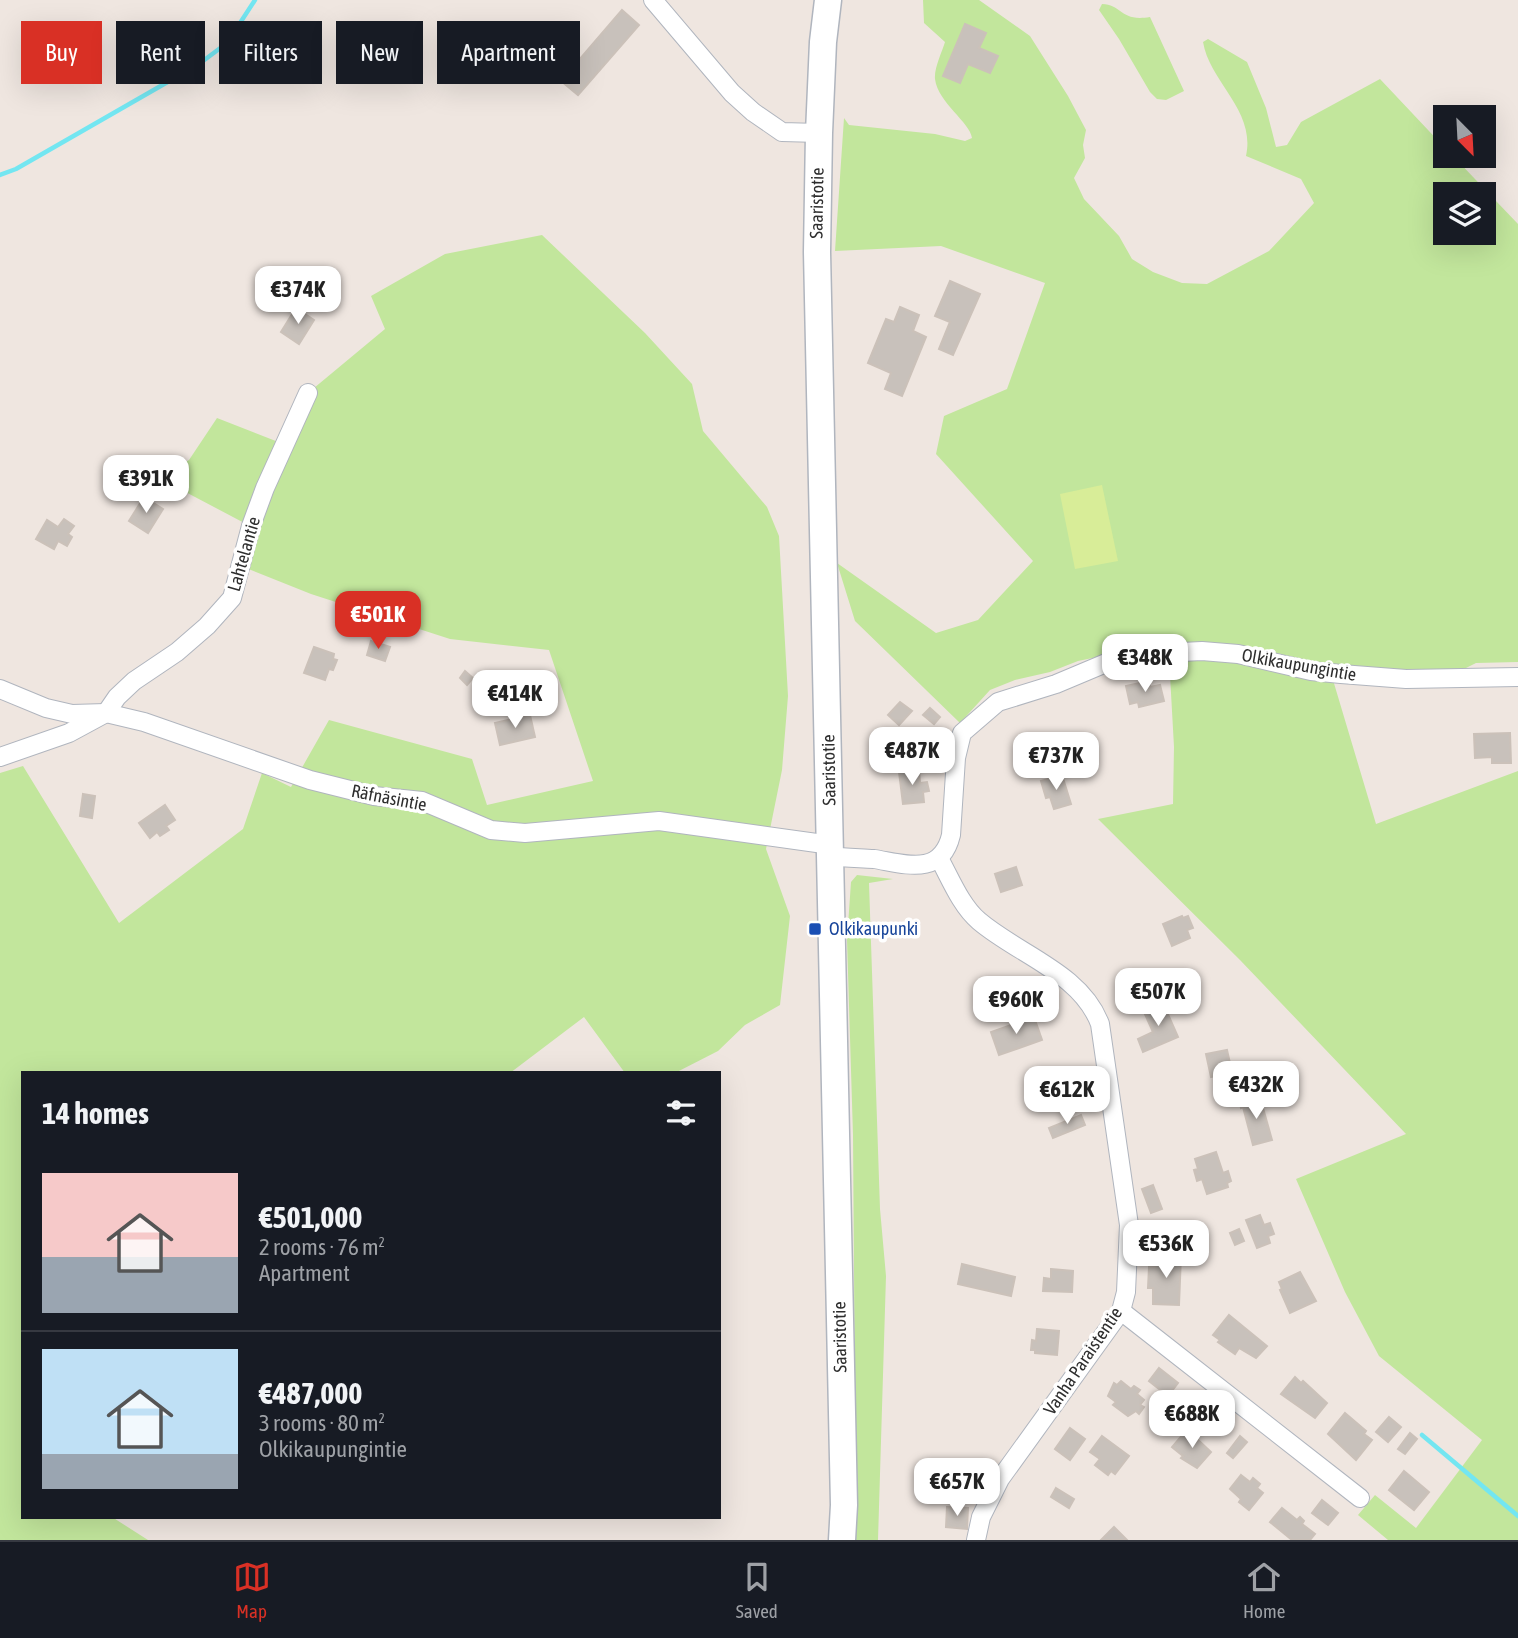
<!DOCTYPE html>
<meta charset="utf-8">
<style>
:root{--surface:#171b24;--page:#20242c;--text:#f1f3f6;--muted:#9ea1a6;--line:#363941;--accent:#d93025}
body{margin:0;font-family:"Asap Condensed",sans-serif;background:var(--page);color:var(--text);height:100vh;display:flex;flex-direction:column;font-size:26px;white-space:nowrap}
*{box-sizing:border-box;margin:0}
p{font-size:23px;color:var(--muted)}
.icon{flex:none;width:38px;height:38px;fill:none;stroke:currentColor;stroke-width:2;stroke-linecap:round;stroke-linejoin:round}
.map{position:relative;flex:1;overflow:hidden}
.panel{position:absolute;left:21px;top:1071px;width:700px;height:448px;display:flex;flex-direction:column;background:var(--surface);border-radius:0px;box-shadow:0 7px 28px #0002}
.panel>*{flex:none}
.guide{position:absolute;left:21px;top:21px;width:700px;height:63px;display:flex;gap:14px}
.needle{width:46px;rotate:156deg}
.tools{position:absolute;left:1433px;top:105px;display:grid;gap:14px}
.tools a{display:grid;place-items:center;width:63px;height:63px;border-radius:0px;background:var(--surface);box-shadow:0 7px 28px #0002;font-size:35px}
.price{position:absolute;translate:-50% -60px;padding:0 16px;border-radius:14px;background:#fff;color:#222;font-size:23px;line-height:46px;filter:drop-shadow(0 2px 4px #0008)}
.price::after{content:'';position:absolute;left:50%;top:42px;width:21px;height:16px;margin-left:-10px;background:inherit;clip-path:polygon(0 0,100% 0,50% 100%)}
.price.current{background:var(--accent);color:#fff}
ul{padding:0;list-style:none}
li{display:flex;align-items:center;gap:21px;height:175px;padding:0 21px}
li+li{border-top:2px solid var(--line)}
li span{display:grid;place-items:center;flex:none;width:196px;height:140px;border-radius:0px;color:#555}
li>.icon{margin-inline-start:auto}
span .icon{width:84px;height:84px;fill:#fffc;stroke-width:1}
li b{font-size:30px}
h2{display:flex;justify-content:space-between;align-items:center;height:84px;padding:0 21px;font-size:30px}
.chip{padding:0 24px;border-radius:0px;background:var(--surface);box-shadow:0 7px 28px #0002;font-size:24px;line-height:63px}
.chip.current{background:var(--accent);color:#fff}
.tab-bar{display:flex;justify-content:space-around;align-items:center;height:98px;border-top:2px solid var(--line);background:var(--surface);font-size:19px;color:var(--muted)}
.tab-bar a{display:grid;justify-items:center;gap:4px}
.tab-bar .current{color:var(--accent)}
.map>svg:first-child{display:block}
.green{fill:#c2e69c;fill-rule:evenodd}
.pitch{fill:#d8ed98}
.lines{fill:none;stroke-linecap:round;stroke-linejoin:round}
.stream{stroke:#73e6f1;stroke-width:4.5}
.building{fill:#c8c1bb;stroke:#cbc1b9;stroke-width:2}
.minor-casing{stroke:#b0b5be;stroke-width:20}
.secondary-casing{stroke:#b0b5be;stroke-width:29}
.minor{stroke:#fff;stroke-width:18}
.secondary{stroke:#fff;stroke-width:26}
.transit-dot{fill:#1a4fb4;stroke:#fff;stroke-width:2.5}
.labels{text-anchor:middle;stroke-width:7;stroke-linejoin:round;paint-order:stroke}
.street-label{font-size:18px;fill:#2e2e2e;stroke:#fff}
.transit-label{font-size:18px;fill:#164399;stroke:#fff;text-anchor:start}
</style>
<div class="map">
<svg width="1518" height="1540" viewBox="0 0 1518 1540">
<rect width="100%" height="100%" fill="#efe6e0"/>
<g class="green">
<path d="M 923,0 L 979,0 L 1030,36 L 1068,96 L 1086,130 L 1083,145 L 1085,158 L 1074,178 L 1084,199 L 1119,236 L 1132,259 L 1153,272 L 1182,283 L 1207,284 L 1269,251 L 1314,203 L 1301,179 L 1246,156 C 1256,110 1210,83 1203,42 L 1208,39 L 1247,62 L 1266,108 L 1276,147 L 1287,145 L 1301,122 L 1380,79 L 1445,148 L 1446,156 L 1453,156 L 1518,224 L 1518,662 L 1476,663 L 1462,670 L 1405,672 L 1322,665 L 1107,655 L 1078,661 L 1050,672 L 1015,680 L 990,690 L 960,723 L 855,621 L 837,563 L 936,633 L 978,620 L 1033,561 L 936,454 L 944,416 L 1007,389 L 1045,283 L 941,246 L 835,251 L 844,118 L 849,125 L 935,134 L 965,141 L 972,138 C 970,122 938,103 935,79 C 934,68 942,52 945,42 L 924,23 ZM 1446,194 L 1484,194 L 1484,233 L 1446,233 Z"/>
<path d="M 1102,4 C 1123,5 1120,22 1150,17 L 1184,91 L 1166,100 L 1157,99 L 1150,92 L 1119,39 L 1099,10 Z"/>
<polygon points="542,235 645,333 692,384 703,431 767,507 779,536 788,696 782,770 766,849 790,916 780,1005 745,1025 718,1051 675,1073 625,1073 584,1017 510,1073 23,1073 23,1517 112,1517 148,1540 0,1540 0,773 23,766 119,923 243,829 262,773 291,787 329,720 472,759 487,805 593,781 549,650 450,639 311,594 241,566 250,526 159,478 189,460 217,418 286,445 308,393 385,329 371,296 445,254"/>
<polygon points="1169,657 1227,659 1333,680 1376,824 1518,771 1518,1540 1388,1540 1358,1515 1375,1495 1416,1528 1482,1440 1379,1356 1345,1292 1296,1179 1406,1134 1240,960 1098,819 1173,804 1174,747"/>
<polygon points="857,875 893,879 869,883 880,1209 886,1276 878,1540 856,1540 853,1135 847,940 851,882"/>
</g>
<polygon class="pitch" points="1102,485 1118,561 1075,569 1060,494"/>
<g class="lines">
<g class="stream">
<polyline points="0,175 16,169 199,64 227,43 255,0"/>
<polyline points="1422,1435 1518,1516"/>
</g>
</g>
<g class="building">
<polygon points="622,10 639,25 578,95 561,81"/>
<polygon points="965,24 986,33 979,48 998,56 990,73 968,64 960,83 943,76"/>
<polygon points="950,281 980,294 953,355 939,349 950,322 935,316"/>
<polygon points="900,307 919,315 913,331 926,337 902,396 885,389 891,373 868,363 886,319 894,322"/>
<polygon points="296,308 314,320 299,344 281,332"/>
<polygon points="144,497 163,509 148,533 129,521"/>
<polygon points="64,519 74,526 68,534 72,537 67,546 58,541 54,549 36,539 47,520 58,527"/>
<polygon points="371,641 390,647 385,661 367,655"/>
<polygon points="314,647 334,654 333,659 337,660 333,670 329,669 325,680 304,673"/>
<polygon points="465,671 473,678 467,685 460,678"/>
<polygon points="1149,681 1150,687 1160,685 1164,701 1139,707 1138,702 1130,704 1126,686"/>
<polygon points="900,702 912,711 899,725 888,715"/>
<polygon points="930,708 940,717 934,724 923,715"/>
<polygon points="530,715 535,737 500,745 495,723"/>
<polygon points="1510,733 1511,763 1492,763 1492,757 1475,758 1474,734"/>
<polygon points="919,770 920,783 927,782 929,791 923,792 924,802 903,804 899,772"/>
<polygon points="1062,775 1071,804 1054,809 1050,797 1046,798 1041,781"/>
<polygon points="83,794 95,796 92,818 80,816"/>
<polygon points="165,805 175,820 166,826 169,830 160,836 157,832 150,838 139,823"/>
<polygon points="1016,867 1022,885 1001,892 995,874"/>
<polygon points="1182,916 1183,918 1188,916 1193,928 1187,930 1190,938 1172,946 1163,924"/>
<polygon points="1129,970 1132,980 1122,983 1119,974"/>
<polygon points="1041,982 1048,1001 1030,1008 1027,1001 1023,1002 1018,991"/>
<polygon points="1163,1003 1178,1037 1143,1052 1138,1039 1153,1032 1144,1012"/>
<polygon points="1034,1017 1042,1040 999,1055 991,1032"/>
<polygon points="1227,1050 1232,1072 1211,1077 1206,1054"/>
<polygon points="1084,1071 1090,1088 1077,1092 1078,1096 1066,1101 1061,1089 1071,1085 1068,1076"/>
<polygon points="1246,1095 1248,1105 1261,1101 1272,1140 1253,1145 1243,1107 1241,1108 1238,1097"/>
<polygon points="1081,1115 1085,1125 1053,1138 1049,1128"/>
<polygon points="1216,1152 1223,1173 1228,1171 1231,1181 1227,1183 1228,1187 1207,1194 1202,1179 1197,1181 1194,1170 1198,1169 1195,1159"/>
<polygon points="1153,1185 1162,1209 1151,1213 1142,1189"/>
<polygon points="1260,1215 1264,1225 1270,1223 1274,1234 1268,1236 1270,1243 1257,1248 1246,1220"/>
<polygon points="1239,1229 1244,1241 1235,1245 1230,1233"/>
<polygon points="1156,1254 1181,1255 1179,1305 1153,1304 1153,1288 1148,1288 1149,1267 1155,1267"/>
<polygon points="962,1264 1015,1277 1011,1296 958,1284"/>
<polygon points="1051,1269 1073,1271 1072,1292 1043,1291 1044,1278 1051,1279"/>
<polygon points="1300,1272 1316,1301 1290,1313 1280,1290 1282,1289 1279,1282"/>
<polygon points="1229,1315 1267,1346 1256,1358 1239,1348 1235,1354 1218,1342 1220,1340 1213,1335"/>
<polygon points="1037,1329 1059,1331 1057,1355 1035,1353 1035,1350 1031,1350 1032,1340 1036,1341"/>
<polygon points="1159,1368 1178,1383 1168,1396 1149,1381"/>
<polygon points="1295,1377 1301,1383 1303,1381 1327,1403 1315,1418 1281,1394"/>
<polygon points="1121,1381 1131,1389 1134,1386 1140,1390 1137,1394 1144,1400 1140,1405 1144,1407 1139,1414 1136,1411 1128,1416 1113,1405 1116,1402 1108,1396 1114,1383 1117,1385"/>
<polygon points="1188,1395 1200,1405 1187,1421 1175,1412"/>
<polygon points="1345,1413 1366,1431 1364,1434 1372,1440 1356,1460 1328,1434"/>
<polygon points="1389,1417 1401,1427 1388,1442 1376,1432"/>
<polygon points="1070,1428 1085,1439 1070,1460 1055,1449"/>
<polygon points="1184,1433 1195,1441 1197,1439 1211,1452 1197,1468 1181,1458 1183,1456 1172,1447"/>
<polygon points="1410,1433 1417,1439 1405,1454 1398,1449"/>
<polygon points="1102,1436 1129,1456 1115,1474 1111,1471 1108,1475 1095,1465 1100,1459 1090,1452"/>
<polygon points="1240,1436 1247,1442 1233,1458 1227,1453"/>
<polygon points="1404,1471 1429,1492 1414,1510 1389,1490"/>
<polygon points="1241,1475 1250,1482 1253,1478 1260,1484 1257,1488 1263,1493 1249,1510 1239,1502 1241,1499 1230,1489"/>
<polygon points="1056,1488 1074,1499 1069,1508 1051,1497"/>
<polygon points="1322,1500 1338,1513 1328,1525 1312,1513"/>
<polygon points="947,1507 968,1508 967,1529 946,1527"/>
<polygon points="1282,1508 1297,1520 1300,1517 1304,1521 1302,1524 1315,1534 1310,1540 1292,1540 1270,1522"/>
<polygon points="1114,1527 1127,1540 1101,1540"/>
</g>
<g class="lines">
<g class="minor-casing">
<g id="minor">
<polyline points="653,0 732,93 753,112 782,132 819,133"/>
<polyline points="0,689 46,708 72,714 106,713 144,722 310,780 374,796 422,801 491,830 525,833 659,821 831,845"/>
<polyline points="0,757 69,733 106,713 117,697 134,681 177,652 207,626 232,598 251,526 265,488 308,393"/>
<path d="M 830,856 C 845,858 860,858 874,859 C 905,864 941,877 951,835 L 956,758 L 962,733 L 998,702 L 1056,684 L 1106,663 L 1161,653 L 1202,651 L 1238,654 L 1311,671 L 1341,674 L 1406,679 L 1518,677"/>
<path d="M 939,858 C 950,878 961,906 979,921 C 1019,955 1081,973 1100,1024 L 1129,1225 L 1126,1292 L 1121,1311 L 1000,1479 L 981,1517 L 976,1540"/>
<polyline points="1121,1311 1360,1498"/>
</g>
</g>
<g class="secondary-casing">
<polyline id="secondary" points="828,0 823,42 819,133 817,252 844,1505 842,1540"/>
</g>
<use href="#minor" class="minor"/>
<use href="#secondary" class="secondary"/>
</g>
<rect class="transit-dot" x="808" y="922" width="14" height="14" rx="3.5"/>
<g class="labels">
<g class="street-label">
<text transform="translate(817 203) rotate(-89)" y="6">Saaristotie</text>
<text transform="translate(244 554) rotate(-74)" y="6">Lahtelantie</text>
<text transform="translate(1299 665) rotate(10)" y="6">Olkikaupungintie</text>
<text transform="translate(829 770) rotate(-91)" y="6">Saaristotie</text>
<text transform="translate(389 798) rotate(11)" y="6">Räfnäsintie</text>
<text transform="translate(840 1337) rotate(-91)" y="6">Saaristotie</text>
<text transform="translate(1083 1361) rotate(-56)" y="6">Vanha Paraistentie</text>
</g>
<g class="transit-label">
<text x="829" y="935">Olkikaupunki</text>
</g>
</g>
</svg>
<div class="tools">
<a><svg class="needle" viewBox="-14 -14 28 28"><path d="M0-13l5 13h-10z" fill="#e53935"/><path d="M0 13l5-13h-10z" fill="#9ea1a6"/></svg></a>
<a><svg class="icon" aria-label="layers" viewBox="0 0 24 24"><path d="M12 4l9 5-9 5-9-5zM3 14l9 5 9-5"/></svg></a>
</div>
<b class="price" style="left:298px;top:326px">€374K</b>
<b class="price" style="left:146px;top:515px">€391K</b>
<b class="price current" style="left:378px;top:651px">€501K</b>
<b class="price" style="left:1145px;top:694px">€348K</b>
<b class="price" style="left:515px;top:730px">€414K</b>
<b class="price" style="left:912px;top:787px">€487K</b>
<b class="price" style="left:1056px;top:792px">€737K</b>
<b class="price" style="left:1158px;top:1028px">€507K</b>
<b class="price" style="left:1016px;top:1036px">€960K</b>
<b class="price" style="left:1256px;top:1121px">€432K</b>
<b class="price" style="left:1067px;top:1126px">€612K</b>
<b class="price" style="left:1166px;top:1280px">€536K</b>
<b class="price" style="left:1192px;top:1450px">€688K</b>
<b class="price" style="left:957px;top:1518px">€657K</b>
<div class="guide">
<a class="chip current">Buy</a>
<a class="chip">Rent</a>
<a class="chip">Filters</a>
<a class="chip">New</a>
<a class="chip">Apartment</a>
</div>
<section class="panel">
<h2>14 homes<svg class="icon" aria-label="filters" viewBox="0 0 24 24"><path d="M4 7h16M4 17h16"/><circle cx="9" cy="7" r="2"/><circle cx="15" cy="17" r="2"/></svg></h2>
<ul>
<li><span style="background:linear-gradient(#f6c9c9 60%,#9aa5b1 0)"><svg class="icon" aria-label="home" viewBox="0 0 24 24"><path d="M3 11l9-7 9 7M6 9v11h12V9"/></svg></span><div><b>€501,000</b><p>2 rooms · 76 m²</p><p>Apartment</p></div></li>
<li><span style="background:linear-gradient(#bfe0f5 75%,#9aa5b1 0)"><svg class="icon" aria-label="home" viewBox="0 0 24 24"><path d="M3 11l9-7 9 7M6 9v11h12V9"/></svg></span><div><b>€487,000</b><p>3 rooms · 80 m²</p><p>Olkikaupungintie</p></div></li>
</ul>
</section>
</div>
<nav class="tab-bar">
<a class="current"><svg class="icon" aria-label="map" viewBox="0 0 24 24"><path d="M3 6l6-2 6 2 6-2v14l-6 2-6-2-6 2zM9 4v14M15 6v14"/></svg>Map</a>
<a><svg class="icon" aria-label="saved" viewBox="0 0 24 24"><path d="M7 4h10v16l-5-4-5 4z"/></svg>Saved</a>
<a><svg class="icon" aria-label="home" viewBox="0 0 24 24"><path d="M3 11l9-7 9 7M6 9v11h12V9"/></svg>Home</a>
</nav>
